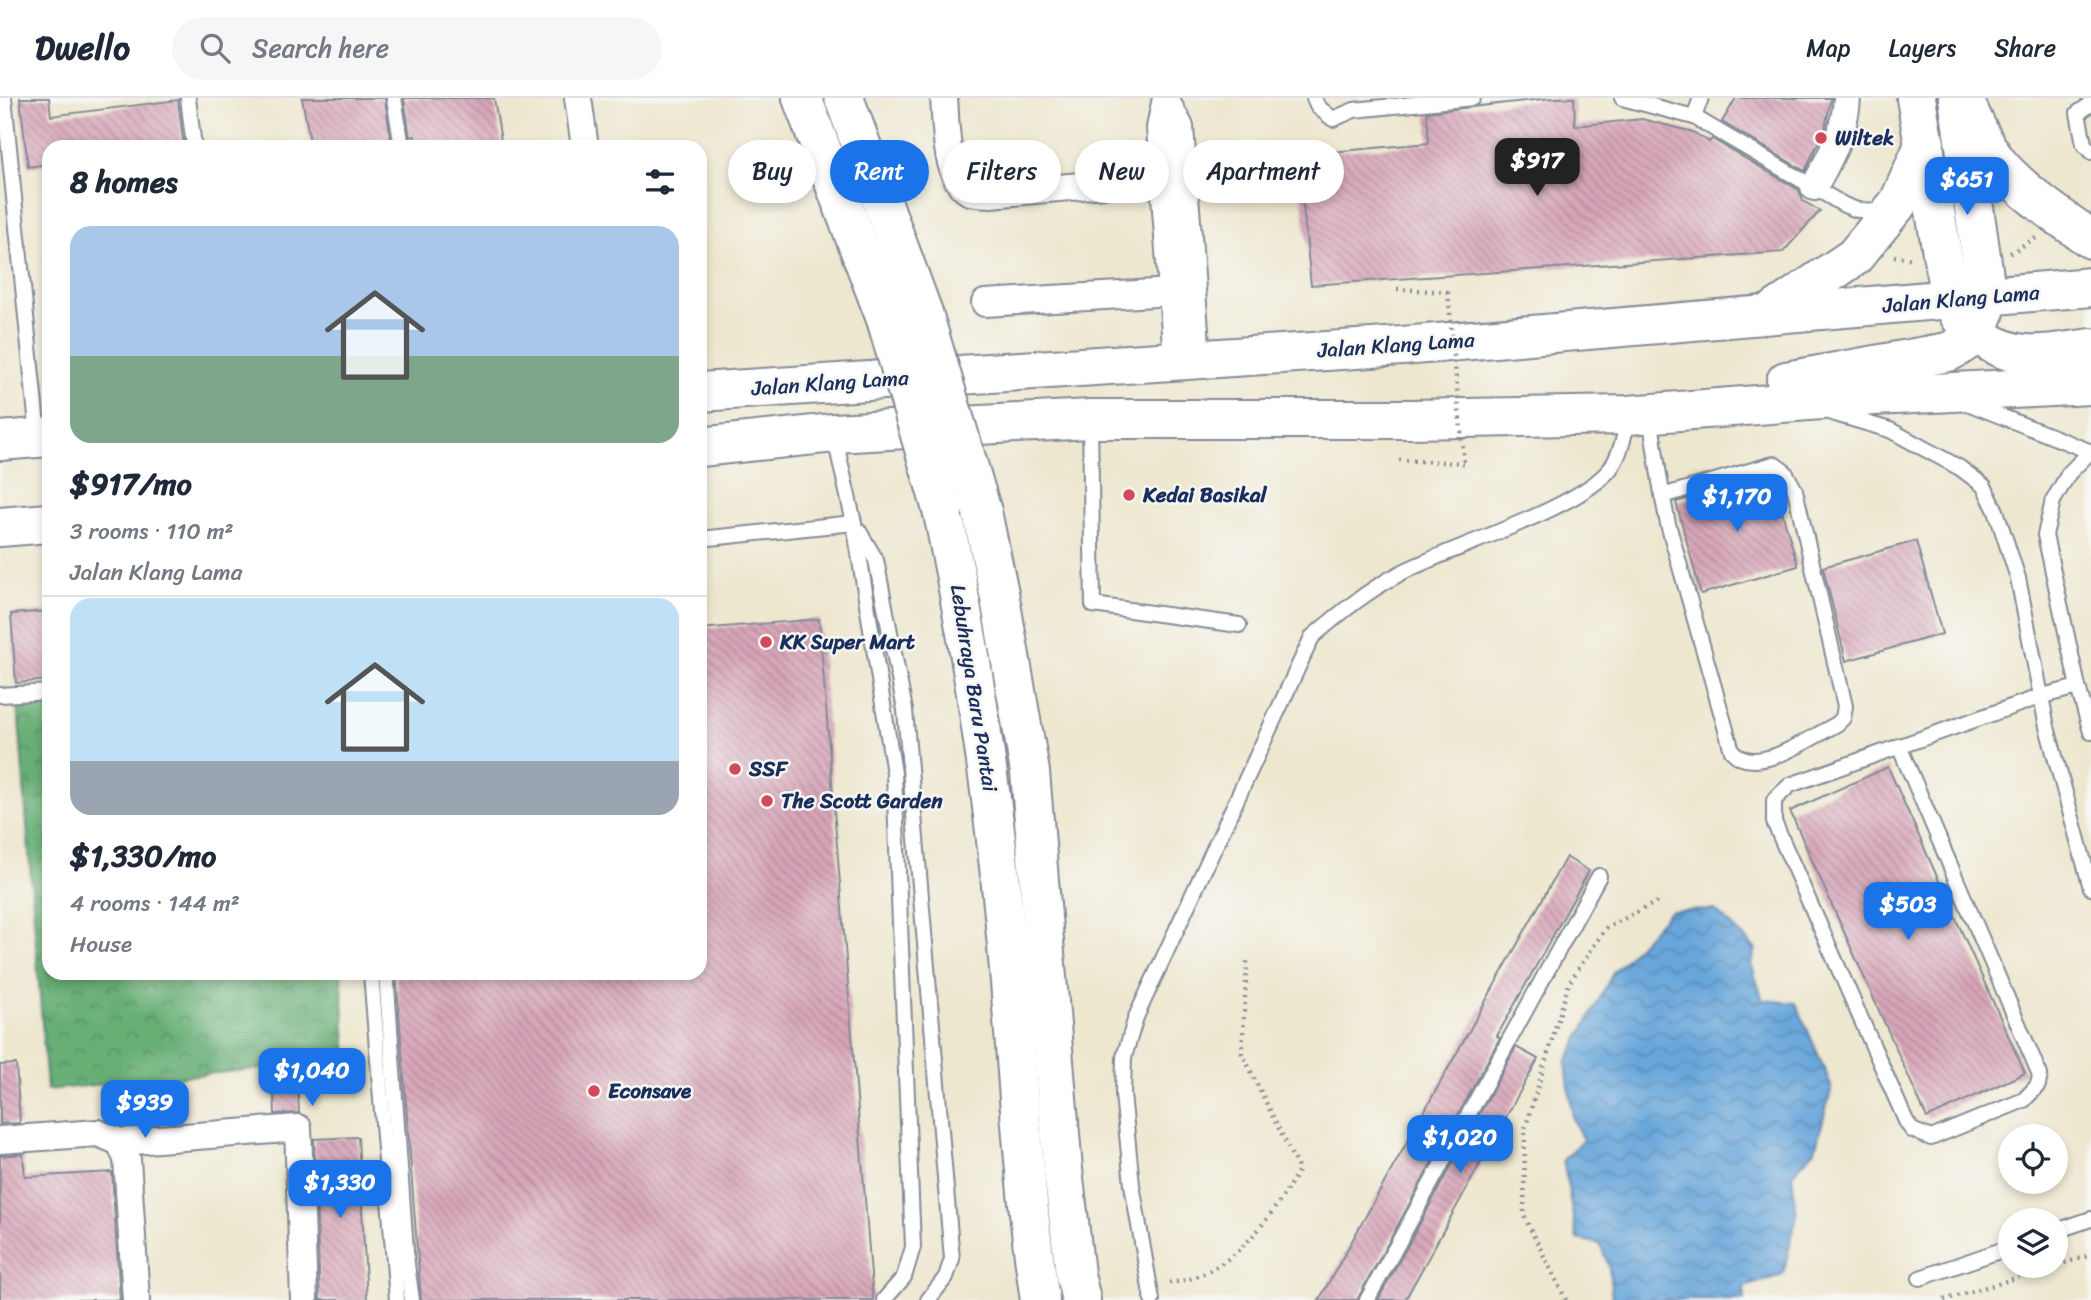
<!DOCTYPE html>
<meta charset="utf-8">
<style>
:root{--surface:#fff;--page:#f6f6f7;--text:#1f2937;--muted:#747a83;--line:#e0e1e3;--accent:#1a73e8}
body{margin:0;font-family:Sriracha,sans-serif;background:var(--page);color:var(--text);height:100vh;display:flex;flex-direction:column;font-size:26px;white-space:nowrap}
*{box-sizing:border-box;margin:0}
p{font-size:23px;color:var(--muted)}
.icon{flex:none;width:38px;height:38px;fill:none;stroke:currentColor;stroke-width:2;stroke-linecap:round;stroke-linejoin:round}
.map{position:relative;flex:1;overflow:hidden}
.side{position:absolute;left:42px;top:42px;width:665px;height:840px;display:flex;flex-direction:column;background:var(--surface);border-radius:21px;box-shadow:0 4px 10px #0003}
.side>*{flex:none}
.banner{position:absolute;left:728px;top:42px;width:665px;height:63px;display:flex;gap:14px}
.controls{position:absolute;left:1998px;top:1026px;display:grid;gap:14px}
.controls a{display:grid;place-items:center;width:70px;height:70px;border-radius:50%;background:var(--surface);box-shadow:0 4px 10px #0003;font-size:35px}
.price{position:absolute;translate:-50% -60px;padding:0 16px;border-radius:14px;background:var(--accent);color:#fff;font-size:23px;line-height:46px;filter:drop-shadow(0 2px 4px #0008)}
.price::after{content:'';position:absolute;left:50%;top:42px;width:21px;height:16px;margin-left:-10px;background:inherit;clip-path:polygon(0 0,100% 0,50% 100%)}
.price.current{background:#222;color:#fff}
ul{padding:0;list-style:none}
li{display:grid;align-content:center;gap:14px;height:371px;padding:0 28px}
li+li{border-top:2px solid var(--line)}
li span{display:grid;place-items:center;height:217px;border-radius:21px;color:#555}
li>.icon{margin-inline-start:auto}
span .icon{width:126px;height:126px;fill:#fffc;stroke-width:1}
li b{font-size:30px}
h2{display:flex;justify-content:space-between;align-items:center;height:84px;padding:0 28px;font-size:30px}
.tag{padding:0 24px;border-radius:32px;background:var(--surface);box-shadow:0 4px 10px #0003;font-size:24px;line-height:63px}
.tag.current{background:var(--accent);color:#fff}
header{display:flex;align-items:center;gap:42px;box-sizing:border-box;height:98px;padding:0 35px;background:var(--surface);border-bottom:2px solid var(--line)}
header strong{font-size:33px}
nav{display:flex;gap:38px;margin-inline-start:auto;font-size:24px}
.search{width:490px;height:63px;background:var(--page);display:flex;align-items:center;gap:18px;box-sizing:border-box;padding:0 24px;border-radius:38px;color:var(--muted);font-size:26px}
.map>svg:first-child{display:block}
.forest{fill:url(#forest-crowns);stroke:#416f6a;stroke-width:2}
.water{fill:url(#water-waves);stroke:#426a9c;stroke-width:2}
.building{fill:url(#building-back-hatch)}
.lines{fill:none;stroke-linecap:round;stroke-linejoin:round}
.service-casing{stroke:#848b96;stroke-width:18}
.minor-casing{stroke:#848b96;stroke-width:30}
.secondary-casing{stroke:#848b96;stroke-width:42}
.primary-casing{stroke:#848b96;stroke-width:42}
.motorway-casing{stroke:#848b96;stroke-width:42}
.path{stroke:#848b96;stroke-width:4.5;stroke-dasharray:2 5;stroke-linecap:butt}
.service{stroke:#fff;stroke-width:14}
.minor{stroke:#fff;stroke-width:26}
.secondary{stroke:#fff;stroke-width:38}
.primary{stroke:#fff;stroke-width:38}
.motorway{stroke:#fff;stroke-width:38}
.motorway-bridge-casing{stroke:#848b96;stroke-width:42;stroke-linecap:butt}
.path-bridge{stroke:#848b96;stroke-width:4.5;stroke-dasharray:2 5;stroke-linecap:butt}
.motorway-bridge{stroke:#fff;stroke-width:38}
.poi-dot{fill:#d1495b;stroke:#f6f6f2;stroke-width:2.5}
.labels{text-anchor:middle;stroke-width:5;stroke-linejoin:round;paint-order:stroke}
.poi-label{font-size:21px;font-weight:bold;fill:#1b2f5e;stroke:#f6f6f2;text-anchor:start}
.street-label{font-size:21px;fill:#1b2f5e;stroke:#f6f6f2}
</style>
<header>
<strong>Dwello</strong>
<div class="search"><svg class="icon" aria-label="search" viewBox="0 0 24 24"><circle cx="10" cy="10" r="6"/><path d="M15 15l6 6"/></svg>Search here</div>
<nav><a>Map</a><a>Layers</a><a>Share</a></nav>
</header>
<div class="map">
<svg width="2091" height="1202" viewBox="0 0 2091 1202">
<defs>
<pattern id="forest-crowns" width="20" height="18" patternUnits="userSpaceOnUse" patternTransform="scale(1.75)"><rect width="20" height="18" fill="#67af76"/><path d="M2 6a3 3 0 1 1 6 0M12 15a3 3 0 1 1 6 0" fill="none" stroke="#548f64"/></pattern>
<pattern id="water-waves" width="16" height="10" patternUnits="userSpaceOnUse" patternTransform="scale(1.75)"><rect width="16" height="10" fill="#68a6da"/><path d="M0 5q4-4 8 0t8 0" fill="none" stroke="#5588b4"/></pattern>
<pattern id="building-back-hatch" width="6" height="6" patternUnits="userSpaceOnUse" patternTransform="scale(1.75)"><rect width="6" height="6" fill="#d8a5b8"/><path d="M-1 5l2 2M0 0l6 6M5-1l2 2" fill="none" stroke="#ae8799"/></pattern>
</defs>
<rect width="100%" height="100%" fill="#f6f6f2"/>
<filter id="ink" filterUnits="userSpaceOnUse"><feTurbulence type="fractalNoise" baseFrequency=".0143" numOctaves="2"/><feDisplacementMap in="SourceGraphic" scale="14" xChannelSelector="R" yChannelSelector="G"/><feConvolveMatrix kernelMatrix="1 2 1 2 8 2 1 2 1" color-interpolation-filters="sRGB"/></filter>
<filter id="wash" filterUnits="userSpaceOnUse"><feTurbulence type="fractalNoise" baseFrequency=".00686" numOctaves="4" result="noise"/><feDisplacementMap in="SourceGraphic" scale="28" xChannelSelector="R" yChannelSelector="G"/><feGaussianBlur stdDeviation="1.57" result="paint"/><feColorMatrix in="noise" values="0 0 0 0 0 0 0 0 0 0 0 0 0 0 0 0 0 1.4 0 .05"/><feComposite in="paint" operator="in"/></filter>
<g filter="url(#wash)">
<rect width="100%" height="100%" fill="#eee7cf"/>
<polygon class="forest" points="49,607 49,875 341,875 347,962 47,992 18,609"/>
<polygon class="water" points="1715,812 1756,851 1751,866 1763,902 1796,905 1832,989 1815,1052 1792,1076 1797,1117 1783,1177 1744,1189 1745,1202 1612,1202 1609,1169 1600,1146 1577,1141 1563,1062 1583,1042 1573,1021 1566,965 1613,875 1670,813"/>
<g id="blocks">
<g class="building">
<polygon points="20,0 49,0 51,18 178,2 184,49 49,49 49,66 28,69"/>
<polygon points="302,0 385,0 391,43 353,49 311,49"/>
<polygon points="404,0 494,0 502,49 417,49 415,38 410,39"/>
<polygon points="1552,0 1574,0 1575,28 1642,21 1693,34 1709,44 1712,41 1799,92 1803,103 1820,113 1783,154 1311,187 1298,57 1429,45 1427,14"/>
<polygon points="1736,0 1831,0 1825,30 1805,73 1722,24"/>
<polygon points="1771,377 1798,468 1701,496 1676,404"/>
<polygon points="1916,443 1942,536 1846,563 1823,469"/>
<polygon points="49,513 49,582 16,585 11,516"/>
<polygon points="819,521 873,1202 421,1202 396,875 700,875 700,531"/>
<polygon points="1888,669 2025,975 1927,1020 1790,713"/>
<polygon points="1566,759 1589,773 1497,938 1500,940 1357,1202 1319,1202"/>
<polygon points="1516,949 1538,961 1405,1202 1378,1202"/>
<polygon points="16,966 20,1025 0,1026 0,967"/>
<polygon points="297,973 299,1015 275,1016 273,974"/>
<polygon points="358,1039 367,1202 320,1202 314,1041"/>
<polygon points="23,1056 25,1079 112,1074 120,1202 0,1202 0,1058"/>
</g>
</g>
</g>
<g filter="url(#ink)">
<use href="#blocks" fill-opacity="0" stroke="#848b96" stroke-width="2"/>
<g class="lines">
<g class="service-casing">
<g id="service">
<polyline points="4,0 38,338"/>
<polyline points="188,0 194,49"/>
<polyline points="394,0 402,49"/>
<polyline points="1314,0 1318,9 1333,21 1354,12 1473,0"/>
<polyline points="1622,0 1694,19 1844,107 1857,112 1884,113"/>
<polyline points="2091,6 2078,15 2084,46 2091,54"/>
<polyline points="1694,19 1701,0"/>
<polyline points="1970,306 2089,353"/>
<polyline points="1832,315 1890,332 1960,370 1984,388 1996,413 2018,480 2047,629 2091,790"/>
<path d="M 1650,316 C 1655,353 1660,389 1668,426 L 1732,653 C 1756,680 1811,639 1837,626 L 1843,620 L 1845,608 L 1795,392 L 1785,374 L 1774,366 L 1662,398"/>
<polyline points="1090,323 1093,507 1239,527"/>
<polyline points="834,336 854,425 894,675 913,1149 904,1179 884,1202"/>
<polyline points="2091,353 2069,375 2053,403 2045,437 2078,589 2091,634"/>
<polyline points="859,433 876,462 905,612 952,1161 946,1179 928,1202"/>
<polyline points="700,441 854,425"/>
<polyline points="0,597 49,594"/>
<polyline points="1899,648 2040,977 2038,987 2024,1002 1931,1040 1912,1032 1906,1023 1774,724 1774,702 1790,687 2042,598 2078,589"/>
<polyline points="371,875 397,1202"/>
<polyline points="386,875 407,1166 412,1202"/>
<polyline points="2056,1133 2091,1121"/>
<polyline points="1920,1180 2011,1149"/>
<path d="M 1152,1202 L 1132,1087 L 1123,996 L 1124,959 L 1136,919 L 1312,539 C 1340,515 1367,493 1399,476 C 1450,449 1579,411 1610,371 C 1621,356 1625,338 1627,320"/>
<polyline points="1367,1202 1599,778"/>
</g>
</g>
<g class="minor-casing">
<g id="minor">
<polyline points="578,0 585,49"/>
<path d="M 944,0 C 946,25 945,79 968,93 C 974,96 983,95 990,96 L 1184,79"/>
<polyline points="1166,0 1160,30 1177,261"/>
<polyline points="1167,5 1180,29 1197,260"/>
<path d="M 1814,89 C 1829,62 1846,31 1847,0"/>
<polyline points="985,205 1172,194"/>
<polyline points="0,1042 98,1035 120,1044 127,1061 136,1202"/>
<polyline points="120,1044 298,1030 304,1202"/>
</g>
</g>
<g class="secondary-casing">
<g id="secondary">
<polyline points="1916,0 1950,202"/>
<polyline points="1958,0 1987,199"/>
</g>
</g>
<g class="primary-casing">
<g id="primary">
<path d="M 1963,0 C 1974,24 1985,51 2002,70 C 2028,98 2060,119 2091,141"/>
<polyline points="1775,212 1854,159 1899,104 1925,45"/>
<path d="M 1958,215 C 1963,225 1973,232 1981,238 C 2016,266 2050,255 2091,250"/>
<path d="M 1786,283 L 1948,254 C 1973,243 1986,226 1987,199"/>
<polyline points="700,294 1402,248 2091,189"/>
<polyline points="0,343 49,339"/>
<polyline points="700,349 834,335 1090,321 1409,321 1628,317 1874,298 2091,287"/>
<polyline points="0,429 49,425"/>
</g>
</g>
<g class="motorway-casing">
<g id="motorway">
<polyline points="802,0 886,221"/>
<polyline points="844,0 923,215"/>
<polyline points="982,414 1000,500 1030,674 1063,1072 1075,1176 1081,1202"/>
<path d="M 943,415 C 971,548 991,682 1004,817 C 1017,946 1021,1075 1040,1202"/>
</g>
</g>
<g class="path">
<polyline points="2010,155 2036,140"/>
<polyline points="1894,158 1913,161"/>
<polyline points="1397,191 1448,194"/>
<polyline points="1399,362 1464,365"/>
<path d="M 1169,1185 C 1231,1179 1270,1121 1299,1072 L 1242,955 L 1247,863"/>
<polyline points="1566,1202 1524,1118 1525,1031 1569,885 1606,830 1661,802"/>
<polyline points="1944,1202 2091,1157"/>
</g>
<use href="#service" class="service"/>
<use href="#minor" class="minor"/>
<use href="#secondary" class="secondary"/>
<use href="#primary" class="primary"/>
<use href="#motorway" class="motorway"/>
<g class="motorway-bridge-casing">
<g id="motorway-bridge">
<polyline points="923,215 982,414"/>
<polyline points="886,221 943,415"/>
</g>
</g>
<polyline class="path-bridge" points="1448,194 1464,365"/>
<use href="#motorway-bridge" class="motorway-bridge"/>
</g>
</g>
<g class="poi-dot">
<circle cx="1821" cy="40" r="7"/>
<circle cx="1129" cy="397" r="7"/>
<circle cx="766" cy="544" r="7"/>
<circle cx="735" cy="671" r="7"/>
<circle cx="767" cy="703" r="7"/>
<circle cx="594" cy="993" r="7"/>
</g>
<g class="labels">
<g class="poi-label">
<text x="1835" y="47">Wiltek</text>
<text x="1143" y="404">Kedai Basikal</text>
<text x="780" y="551">KK Super Mart</text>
<text x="749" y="678">SSF</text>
<text x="781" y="710">The Scott Garden</text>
<text x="608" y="1000">Econsave</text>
</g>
<g class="street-label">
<text transform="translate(1961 201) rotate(-5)" y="7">Jalan Klang Lama</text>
<text transform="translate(1396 247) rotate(-4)" y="7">Jalan Klang Lama</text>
<text transform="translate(830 285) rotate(-4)" y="7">Jalan Klang Lama</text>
<text transform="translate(974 590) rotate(81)" y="7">Lebuhraya Baru Pantai</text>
</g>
</g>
</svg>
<div class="controls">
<a><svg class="icon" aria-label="locate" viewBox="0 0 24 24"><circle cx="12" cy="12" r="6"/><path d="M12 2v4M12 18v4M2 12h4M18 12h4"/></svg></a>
<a><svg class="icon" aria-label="layers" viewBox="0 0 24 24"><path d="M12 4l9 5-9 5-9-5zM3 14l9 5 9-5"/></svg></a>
</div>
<b class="price current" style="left:1537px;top:100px">$917</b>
<b class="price" style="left:1967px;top:119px">$651</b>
<b class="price" style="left:1737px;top:436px">$1,170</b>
<b class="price" style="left:1908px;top:844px">$503</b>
<b class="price" style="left:312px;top:1010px">$1,040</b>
<b class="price" style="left:145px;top:1042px">$939</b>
<b class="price" style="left:1460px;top:1077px">$1,020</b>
<b class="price" style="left:340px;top:1122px">$1,330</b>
<div class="banner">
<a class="tag">Buy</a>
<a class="tag current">Rent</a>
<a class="tag">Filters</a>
<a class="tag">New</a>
<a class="tag">Apartment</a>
</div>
<section class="side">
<h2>8 homes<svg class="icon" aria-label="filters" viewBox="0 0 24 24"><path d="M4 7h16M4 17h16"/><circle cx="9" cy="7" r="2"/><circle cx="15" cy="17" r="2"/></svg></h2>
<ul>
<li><span style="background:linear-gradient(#a9c7e8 60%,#7fa58c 0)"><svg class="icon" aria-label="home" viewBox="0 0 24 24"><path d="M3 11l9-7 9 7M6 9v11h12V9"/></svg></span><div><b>$917/mo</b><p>3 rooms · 110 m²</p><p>Jalan Klang Lama</p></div></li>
<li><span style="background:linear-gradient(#bfe0f5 75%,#9aa5b1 0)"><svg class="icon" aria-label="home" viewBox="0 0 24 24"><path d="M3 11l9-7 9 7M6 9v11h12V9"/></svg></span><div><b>$1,330/mo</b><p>4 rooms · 144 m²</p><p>House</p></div></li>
</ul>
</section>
</div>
